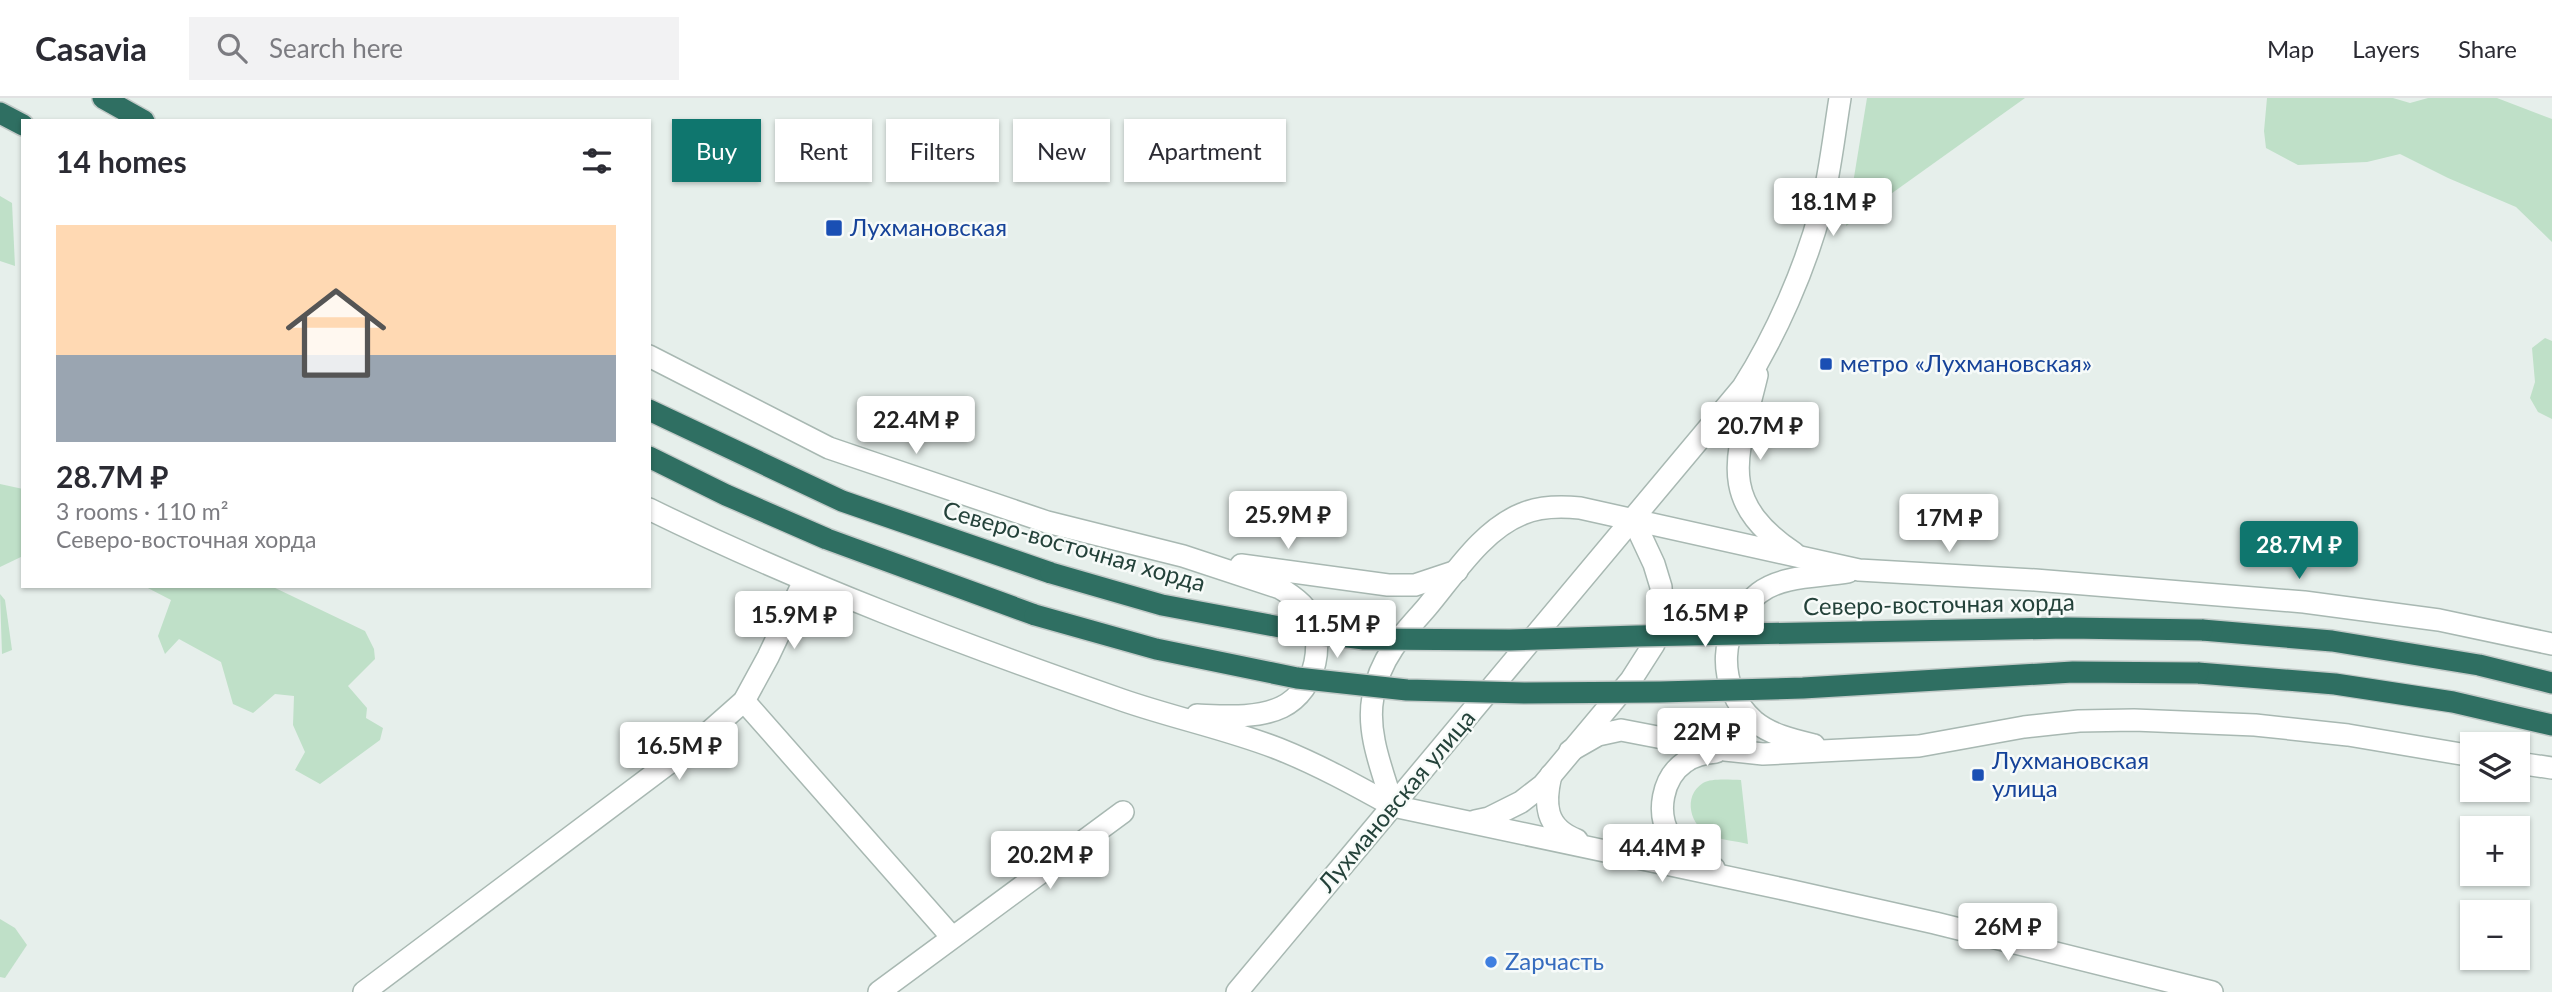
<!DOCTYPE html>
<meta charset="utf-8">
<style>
:root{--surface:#fff;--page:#f2f2f3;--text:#2b2b33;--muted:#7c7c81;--line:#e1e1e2;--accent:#0f766e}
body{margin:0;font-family:Lato,sans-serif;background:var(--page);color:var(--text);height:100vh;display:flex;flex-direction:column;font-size:26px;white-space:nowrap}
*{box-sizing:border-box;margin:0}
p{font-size:23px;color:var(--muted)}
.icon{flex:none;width:38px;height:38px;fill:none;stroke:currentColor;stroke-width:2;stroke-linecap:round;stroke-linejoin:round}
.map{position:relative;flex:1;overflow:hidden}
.drawer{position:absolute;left:21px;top:21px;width:630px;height:469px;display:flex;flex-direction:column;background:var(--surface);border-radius:0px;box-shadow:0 2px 5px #0004}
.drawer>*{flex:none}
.top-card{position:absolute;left:672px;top:21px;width:665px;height:63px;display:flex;gap:14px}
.buttons{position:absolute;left:2460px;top:634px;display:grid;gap:14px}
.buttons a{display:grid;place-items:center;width:70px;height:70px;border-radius:0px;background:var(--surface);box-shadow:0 2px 5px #0004;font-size:35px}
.price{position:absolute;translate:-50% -60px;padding:0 16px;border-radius:7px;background:#fff;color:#222;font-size:23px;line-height:46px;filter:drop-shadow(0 2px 4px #0008)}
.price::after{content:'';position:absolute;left:50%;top:42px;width:21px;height:16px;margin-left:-10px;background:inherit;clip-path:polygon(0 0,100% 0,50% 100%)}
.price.current{background:var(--accent);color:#fff}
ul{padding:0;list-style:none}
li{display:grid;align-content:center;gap:14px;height:371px;padding:0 35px}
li+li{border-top:2px solid var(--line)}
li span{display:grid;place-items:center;height:217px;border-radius:0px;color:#555}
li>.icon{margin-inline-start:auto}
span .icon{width:126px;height:126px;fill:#fffc;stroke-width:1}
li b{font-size:30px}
h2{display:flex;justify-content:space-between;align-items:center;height:84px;padding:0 35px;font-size:30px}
.chip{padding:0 24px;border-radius:0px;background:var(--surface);box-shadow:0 2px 5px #0004;font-size:24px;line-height:63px}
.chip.current{background:var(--accent);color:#fff}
header{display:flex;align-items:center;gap:42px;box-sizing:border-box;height:98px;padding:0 35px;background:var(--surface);border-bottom:2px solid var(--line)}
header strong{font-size:33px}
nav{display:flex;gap:38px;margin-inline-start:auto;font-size:24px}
.search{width:490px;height:63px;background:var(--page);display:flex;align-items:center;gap:18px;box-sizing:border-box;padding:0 24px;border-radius:0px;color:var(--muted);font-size:26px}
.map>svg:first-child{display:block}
.green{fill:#bfe0c8}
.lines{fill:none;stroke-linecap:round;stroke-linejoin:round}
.minor-casing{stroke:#a8b8b2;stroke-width:24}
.highway-casing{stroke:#c2cac8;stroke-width:24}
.minor{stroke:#fff;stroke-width:21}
.highway{stroke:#2f6f62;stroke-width:21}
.highway-bridge-casing{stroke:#c2cac8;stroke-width:24;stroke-linecap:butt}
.highway-bridge{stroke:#2f6f62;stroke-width:21}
.transit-dot{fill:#1a4fb4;stroke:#f7fbf9;stroke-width:2.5}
.shop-dot{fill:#3f7fe0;stroke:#f7fbf9;stroke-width:2.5}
.labels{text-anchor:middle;stroke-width:5;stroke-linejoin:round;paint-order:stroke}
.transit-label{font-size:24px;fill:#164399;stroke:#f7fbf9;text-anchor:start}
.street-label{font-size:24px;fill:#24423a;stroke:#f7fbf9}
.shop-label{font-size:24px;fill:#366cbe;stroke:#f7fbf9;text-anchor:start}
</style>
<header>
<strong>Casavia</strong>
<div class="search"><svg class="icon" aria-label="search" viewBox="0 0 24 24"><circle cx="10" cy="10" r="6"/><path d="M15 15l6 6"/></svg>Search here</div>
<nav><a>Map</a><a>Layers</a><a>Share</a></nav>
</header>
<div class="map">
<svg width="2552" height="894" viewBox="0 0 2552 894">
<rect width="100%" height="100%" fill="#e6efeb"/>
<g class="green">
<polygon points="1867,0 2025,0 1846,128"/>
<polygon points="2267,0 2393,0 2410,5 2428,0 2497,0 2552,21 2552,144 2516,109 2448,80 2400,56 2367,64 2298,67 2266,50 2264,33"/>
<polygon points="0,98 12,105 15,168 0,163"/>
<polygon points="2545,240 2552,243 2552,321 2538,314 2530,300 2535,284 2532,250"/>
<polygon points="0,386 23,391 23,458 0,469"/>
<polygon points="144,488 271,488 365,533 374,551 375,561 348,588 367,610 366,620 383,630 380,642 320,686 295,672 305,654 293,627 294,598 275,596 253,615 233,606 221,564 179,541 165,556 158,538 171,502"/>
<polygon points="0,496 5,502 12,552 2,556"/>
<path d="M 1741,682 L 1748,746 C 1736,743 1722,742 1711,738 C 1690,729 1682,698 1703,685 C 1712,680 1730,682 1741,682 Z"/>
<polygon points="0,821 15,830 27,847 5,880 0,879"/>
</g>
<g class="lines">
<g class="minor-casing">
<g id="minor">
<path d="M 649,258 L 829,350 L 1047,424 L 1183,458 L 1280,490 C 1289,496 1298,501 1305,510 C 1327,541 1317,592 1282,609 C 1257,621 1224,618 1197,617"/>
<path d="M 1757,277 C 1738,357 1714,401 1794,455"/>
<path d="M 649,411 C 802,486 961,546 1122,602 C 1174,620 1228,631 1279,651 C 1319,667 1355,687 1393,708 L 1788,792 L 1935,825 L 2212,894"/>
<polyline points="1241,467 1388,487 1415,487 1457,473"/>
<polyline points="744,603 951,838"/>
<path d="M 1814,647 C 1793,642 1771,637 1754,623 C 1715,589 1718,527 1759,495 C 1782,477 1820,479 1848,474"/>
<polyline points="1570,653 1598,637 1621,632 1725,652 1763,656 1919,648 2024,629 2079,623 2134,622 2255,627 2348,637 2473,658"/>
<polyline points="2518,665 2552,670"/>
<path d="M 1551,677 C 1544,706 1545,730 1577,742"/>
<path d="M 1393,708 C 1383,674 1366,635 1373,599 C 1376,581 1383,565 1393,550 C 1403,535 1416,522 1427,509 C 1454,477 1482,432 1522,416 C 1540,408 1560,408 1580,410 L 1859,472 L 2035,482 L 2304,504 L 2439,522 L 2552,546"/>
<polyline points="1475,723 1489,720 1521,704 1543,687 1631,582 1654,546 1662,511 1661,489 1654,466 1633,421"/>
<path d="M 1714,770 C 1700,761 1680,753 1670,738 C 1656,715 1662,680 1685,664 C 1693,658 1705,655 1716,654"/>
<polyline points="364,894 701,641 744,603 768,559 804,483"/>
<polyline points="879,894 1123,714"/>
<path d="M 1237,894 L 1743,289 C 1776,237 1805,171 1821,111 C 1830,75 1834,37 1840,0"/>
</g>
</g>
<g class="highway-casing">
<g id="highway">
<polyline points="103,0 144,23"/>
<polyline points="0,15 23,27"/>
<polyline points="649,312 842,403 1051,475"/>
<polyline points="649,359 726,397 827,441 1035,517"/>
<polyline points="2202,532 2332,543 2479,567 2552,585"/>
<polyline points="2198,575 2335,586 2453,604 2552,627"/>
</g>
</g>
<use href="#minor" class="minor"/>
<use href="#highway" class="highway"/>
<g class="highway-bridge-casing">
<g id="highway-bridge">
<polyline points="1051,475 1162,507 1307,534 1364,541 1510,542 1637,538 2067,530 2202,532"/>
<polyline points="1035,517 1156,551 1297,580 1407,592 1524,595 1660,594 1803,590 2073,574 2198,575"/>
</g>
</g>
<use href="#highway-bridge" class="highway-bridge"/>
</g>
<g class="transit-dot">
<rect x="825" y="121" width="18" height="18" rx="3.5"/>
<rect x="1819" y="259" width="14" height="14" rx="3.5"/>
<rect x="1971" y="670" width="14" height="14" rx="3.5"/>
</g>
<circle class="shop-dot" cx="1491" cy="864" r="7"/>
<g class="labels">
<g class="transit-label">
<text x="850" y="138">Лухмановская</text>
<text x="1840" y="274">метро «Лухмановская»</text>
<text x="1992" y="671">Лухмановская<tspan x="1992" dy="28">улица</tspan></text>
</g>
<g class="street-label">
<text transform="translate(1074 449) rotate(16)" y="8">Северо-восточная хорда</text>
<text transform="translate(1939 507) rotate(-1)" y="8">Северо-восточная хорда</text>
<text transform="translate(1397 703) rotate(-50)" y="8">Лухмановская улица</text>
</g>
<g class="shop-label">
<text x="1505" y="872">Zapчасть</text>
</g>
</g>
</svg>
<div class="buttons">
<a><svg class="icon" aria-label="layers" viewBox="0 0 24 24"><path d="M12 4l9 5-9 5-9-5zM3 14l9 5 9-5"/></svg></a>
<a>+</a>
<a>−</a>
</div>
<b class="price" style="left:1833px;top:140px">18.1M ₽</b>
<b class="price" style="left:916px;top:358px">22.4M ₽</b>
<b class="price" style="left:1760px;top:364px">20.7M ₽</b>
<b class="price" style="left:1288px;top:453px">25.9M ₽</b>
<b class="price" style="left:1949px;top:456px">17M ₽</b>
<b class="price current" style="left:2299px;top:483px">28.7M ₽</b>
<b class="price" style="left:1705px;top:551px">16.5M ₽</b>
<b class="price" style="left:794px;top:553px">15.9M ₽</b>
<b class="price" style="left:1337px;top:562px">11.5M ₽</b>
<b class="price" style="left:1707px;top:670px">22M ₽</b>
<b class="price" style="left:679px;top:684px">16.5M ₽</b>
<b class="price" style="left:1662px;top:786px">44.4M ₽</b>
<b class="price" style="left:1050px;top:793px">20.2M ₽</b>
<b class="price" style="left:2008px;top:865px">26M ₽</b>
<div class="top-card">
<a class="chip current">Buy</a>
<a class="chip">Rent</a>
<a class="chip">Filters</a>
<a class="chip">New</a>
<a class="chip">Apartment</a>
</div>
<section class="drawer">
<h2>14 homes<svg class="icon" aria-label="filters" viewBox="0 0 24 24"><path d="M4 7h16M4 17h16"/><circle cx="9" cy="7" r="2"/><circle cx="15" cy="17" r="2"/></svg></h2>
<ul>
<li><span style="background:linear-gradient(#ffd9b3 60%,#9aa5b1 0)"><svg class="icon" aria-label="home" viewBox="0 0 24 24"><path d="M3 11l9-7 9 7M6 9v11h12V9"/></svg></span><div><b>28.7M ₽</b><p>3 rooms · 110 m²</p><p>Северо-восточная хорда</p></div></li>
</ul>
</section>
</div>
